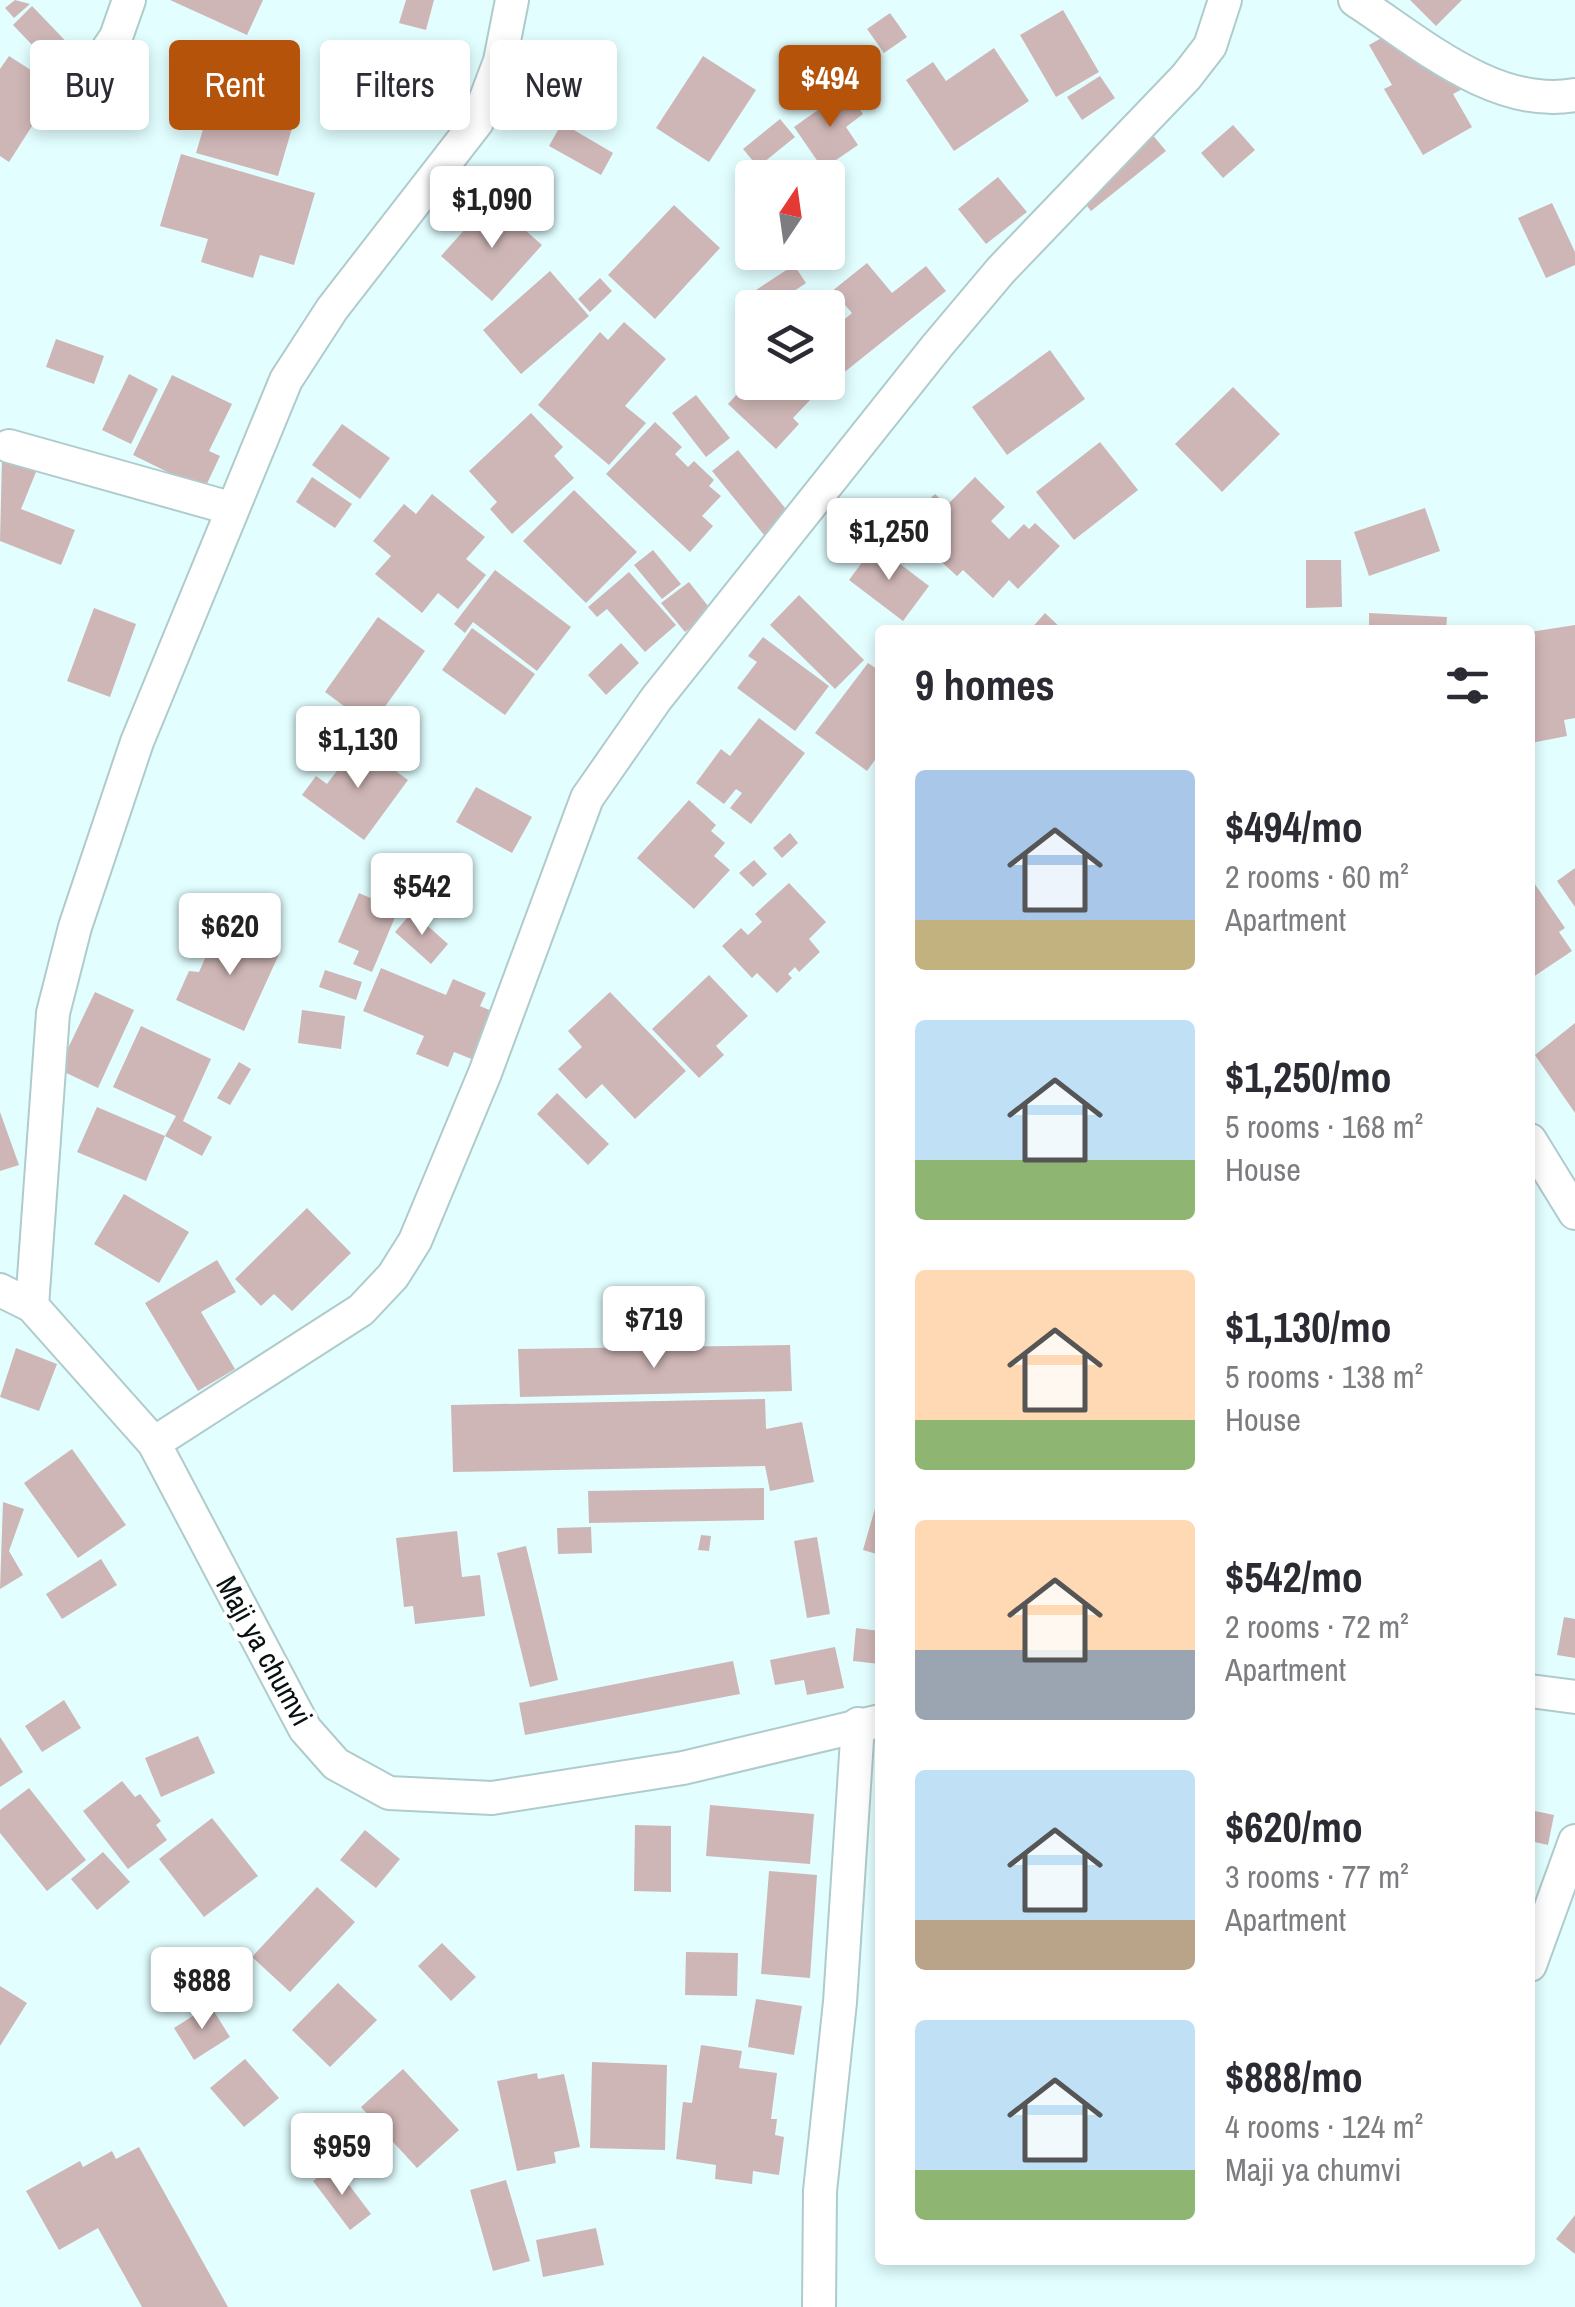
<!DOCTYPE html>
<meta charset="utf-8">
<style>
:root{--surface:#fff;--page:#f2f2f3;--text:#2b2b33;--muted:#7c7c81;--accent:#b45309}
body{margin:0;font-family:"Archivo Narrow",sans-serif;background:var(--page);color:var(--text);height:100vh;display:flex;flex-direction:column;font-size:38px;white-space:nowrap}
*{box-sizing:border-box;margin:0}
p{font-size:32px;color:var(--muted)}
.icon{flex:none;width:55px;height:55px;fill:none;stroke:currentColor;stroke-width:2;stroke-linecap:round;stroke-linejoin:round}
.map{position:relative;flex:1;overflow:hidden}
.sheet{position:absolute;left:875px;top:625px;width:660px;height:1640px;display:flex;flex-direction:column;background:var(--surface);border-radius:10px;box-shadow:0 5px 15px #0003}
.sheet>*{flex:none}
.top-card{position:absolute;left:30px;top:40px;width:695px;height:90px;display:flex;gap:20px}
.needle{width:65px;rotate:13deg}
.controls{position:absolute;left:735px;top:160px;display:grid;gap:20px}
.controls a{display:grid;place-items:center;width:110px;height:110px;border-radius:10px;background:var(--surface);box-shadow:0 5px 15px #0003;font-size:50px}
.price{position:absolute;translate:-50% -85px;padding:0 22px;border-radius:10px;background:#fff;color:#222;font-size:32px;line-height:65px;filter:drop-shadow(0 2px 5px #0008)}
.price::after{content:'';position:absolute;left:50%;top:60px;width:30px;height:22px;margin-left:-15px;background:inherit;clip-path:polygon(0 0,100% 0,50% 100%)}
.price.selected{background:var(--accent);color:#fff}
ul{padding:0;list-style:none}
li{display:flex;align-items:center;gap:30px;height:250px;padding:0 40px}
li span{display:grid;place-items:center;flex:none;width:280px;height:200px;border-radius:10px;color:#555}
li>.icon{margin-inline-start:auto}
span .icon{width:120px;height:120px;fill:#fffc;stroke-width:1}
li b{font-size:42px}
h2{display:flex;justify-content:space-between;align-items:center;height:120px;padding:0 40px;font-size:42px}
.pill{padding:0 35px;border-radius:10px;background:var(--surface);box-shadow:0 5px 15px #0003;font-size:35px;line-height:90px}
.pill.selected{background:var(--accent);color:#fff}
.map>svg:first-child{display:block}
.building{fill:#cfb6b6}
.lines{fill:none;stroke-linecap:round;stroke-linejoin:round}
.street-casing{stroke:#b0cbcb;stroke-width:36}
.street{stroke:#fff;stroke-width:32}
.labels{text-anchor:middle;stroke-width:8;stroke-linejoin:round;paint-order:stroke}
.street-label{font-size:30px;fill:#081111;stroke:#fff}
</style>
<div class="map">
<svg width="1575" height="2307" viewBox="0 0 1575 2307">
<rect width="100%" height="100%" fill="#e2feff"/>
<g class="building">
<polygon points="15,0 30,4 14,18 5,8"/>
<polygon points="170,0 263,0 247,35"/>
<polygon points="406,0 434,0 426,30 399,23"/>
<polygon points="1410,0 1462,0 1436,26"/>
<polygon points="32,6 80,56 60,74 13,25"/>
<polygon points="1063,10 1099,72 1056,97 1020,35"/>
<polygon points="890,13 907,37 884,53 867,29"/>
<polygon points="1403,26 1468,86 1453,94 1472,127 1423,155 1384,89 1392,85 1369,45"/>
<polygon points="377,40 465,65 449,116 362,92"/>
<polygon points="994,48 1029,101 954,151 906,80 933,62 946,81"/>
<polygon points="9,56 57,87 9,162 0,156 0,69"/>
<polygon points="703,56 756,90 709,162 656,128"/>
<polygon points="1100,76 1115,98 1082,120 1067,97"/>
<polygon points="846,90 863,114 846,127 858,145 823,169 794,127"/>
<polygon points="213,95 295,118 278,176 196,153"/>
<polygon points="780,119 795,137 758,167 743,149"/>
<polygon points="562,123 613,153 601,175 549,146"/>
<polygon points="1233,125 1255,150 1223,178 1201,153"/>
<polygon points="1147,128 1166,151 1091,211 1073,188"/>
<polygon points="181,154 315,193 294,265 260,255 253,278 201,262 208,239 160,226"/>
<polygon points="998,177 1027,212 986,244 958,209"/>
<polygon points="491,200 542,245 492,301 441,256"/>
<polygon points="1552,203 1575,252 1575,265 1546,278 1518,218"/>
<polygon points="674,205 720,248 655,319 608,275"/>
<polygon points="833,234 843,249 820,263 813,252 828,252 828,237"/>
<polygon points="867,263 892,293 926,266 946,291 832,382 828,377 828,333 852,313 845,305 828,319 828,308 811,308"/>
<polygon points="794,265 806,283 769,308 759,308 750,294"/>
<polygon points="550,271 589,316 521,374 483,330"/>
<polygon points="600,278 612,291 590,312 578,299"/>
<polygon points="624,322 666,359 625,406 646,423 609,465 538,405 600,332 608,340"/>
<polygon points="56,339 104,356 94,384 46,367"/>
<polygon points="1050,350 1085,399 1007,455 972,407"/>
<polygon points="129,374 158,389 131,444 102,430"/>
<polygon points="172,375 232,404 209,451 220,456 204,490 133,455"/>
<polygon points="752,378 752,382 827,382 793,418 799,424 776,449 728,404"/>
<polygon points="1233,387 1280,434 1222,492 1175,444"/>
<polygon points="696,395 730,438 706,457 672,413"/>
<polygon points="531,413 563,447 554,456 574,478 512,534 490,509 497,502 469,471"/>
<polygon points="655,422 682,447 675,454 688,467 694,461 714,480 709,486 721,496 702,516 713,526 690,552 606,474"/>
<polygon points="342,424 390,458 360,499 312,465"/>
<polygon points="1100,442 1138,490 1074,540 1036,492"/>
<polygon points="738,450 790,514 764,535 712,471"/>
<polygon points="2,458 36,472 21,509 75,530 61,565 0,541"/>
<polygon points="312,477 352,504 335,528 296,502"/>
<polygon points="975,477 1005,507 991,521 1009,539 1024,524 1029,529 1035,523 1060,546 1018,589 1009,580 993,598 963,570 957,576 915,538 925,527 913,515 935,494 947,505"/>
<polygon points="574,490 637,552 586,603 523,541"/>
<polygon points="432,494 485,537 466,559 486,575 458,609 438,593 422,613 375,574 391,556 373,541 404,504 416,514"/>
<polygon points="1425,508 1440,551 1369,576 1354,532"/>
<polygon points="875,545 929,586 903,621 849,580"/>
<polygon points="653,550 681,584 662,599 634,565"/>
<polygon points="1306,560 1341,560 1342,607 1306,608"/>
<polygon points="495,570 571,627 537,671 473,622 465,633 454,624"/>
<polygon points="629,572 676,625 645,652 607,609 597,617 588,607"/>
<polygon points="689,582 712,611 685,632 661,603"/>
<polygon points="799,595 864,660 835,689 770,625"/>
<polygon points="94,608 136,624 110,697 67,681"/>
<polygon points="1045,613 1063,630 1030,630"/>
<polygon points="1369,613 1447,617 1446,630 1369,630"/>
<polygon points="378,617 425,651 371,726 325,692"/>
<polygon points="1575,625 1575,718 1564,720 1567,736 1531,743 1530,632"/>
<polygon points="472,628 535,674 505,715 442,670"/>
<polygon points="763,637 829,686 795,731 737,688 757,662 748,656"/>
<polygon points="621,643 639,663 606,695 588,675"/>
<polygon points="868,663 880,671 880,753 867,771 815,733"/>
<polygon points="759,718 805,753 751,824 730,808 742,793 736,789 724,804 696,783 721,749 730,756"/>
<polygon points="358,743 408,780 364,840 302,795 316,776 327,784"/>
<polygon points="476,787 532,817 512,853 456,822"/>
<polygon points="689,800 716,825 711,831 725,843 714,856 730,870 694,909 637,858"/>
<polygon points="790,833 798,843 782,858 773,848"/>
<polygon points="754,860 767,874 753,887 739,873"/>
<polygon points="1575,868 1575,907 1557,881"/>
<polygon points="1530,877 1565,928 1559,932 1572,951 1530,979"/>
<polygon points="789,883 826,922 809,939 820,952 799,972 795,967 788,974 792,978 777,993 757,973 752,978 722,946 741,928 748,935 762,922 755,914"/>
<polygon points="359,893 398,910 372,972 353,964 359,951 338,942"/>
<polygon points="412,912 448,944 431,964 395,932"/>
<polygon points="220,925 280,952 244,1031 176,1000 189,971 199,972"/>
<polygon points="381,968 446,995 453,979 486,993 480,1006 494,1012 474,1060 454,1052 448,1067 416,1054 424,1036 363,1011"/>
<polygon points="325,970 362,982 356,1000 319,987"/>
<polygon points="709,975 748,1016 716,1046 724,1055 699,1078 652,1029"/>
<polygon points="95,992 134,1010 98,1088 58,1069"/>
<polygon points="610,992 686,1071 635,1119 602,1084 586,1099 558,1069 582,1047 568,1031"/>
<polygon points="302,1010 345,1016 341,1049 298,1043"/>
<polygon points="1575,1023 1575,1113 1535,1055"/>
<polygon points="141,1026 211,1059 183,1121 212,1137 202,1156 165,1136 146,1181 77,1152 97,1107 165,1136 176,1116 113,1087"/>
<polygon points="239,1062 251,1069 230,1105 217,1098"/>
<polygon points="557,1093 609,1144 588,1165 537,1114"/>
<polygon points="0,1112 19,1165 0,1171"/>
<polygon points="124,1194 189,1232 159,1283 94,1244"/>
<polygon points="307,1208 351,1253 292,1311 274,1294 261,1306 235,1279"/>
<polygon points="217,1260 236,1292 201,1312 235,1369 198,1391 145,1303"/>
<polygon points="790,1345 792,1391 520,1397 518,1349"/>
<polygon points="16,1348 57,1364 39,1411 0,1397"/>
<polygon points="765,1399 766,1429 802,1422 814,1482 770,1491 765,1466 453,1472 451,1405"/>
<polygon points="72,1449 126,1525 78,1558 24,1483"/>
<polygon points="764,1488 764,1520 589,1523 588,1491"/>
<polygon points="880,1491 880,1555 863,1550"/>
<polygon points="3,1502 24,1509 9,1551 23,1575 0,1589"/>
<polygon points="591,1527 592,1553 558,1554 557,1528"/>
<polygon points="457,1531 462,1577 480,1575 485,1616 415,1624 413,1606 404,1607 396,1538"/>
<polygon points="701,1535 711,1536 709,1551 698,1550"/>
<polygon points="817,1537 830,1614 807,1618 794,1541"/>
<polygon points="526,1546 558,1680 530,1687 497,1553"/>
<polygon points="101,1559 117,1585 62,1619 46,1594"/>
<polygon points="1564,1617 1575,1619 1575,1658 1557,1655"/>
<polygon points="856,1628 880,1631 880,1664 853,1661"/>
<polygon points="835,1647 844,1688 807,1695 804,1680 775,1685 770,1660"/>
<polygon points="733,1661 740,1694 525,1735 519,1703"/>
<polygon points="64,1700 81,1728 42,1752 25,1726"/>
<polygon points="198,1736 215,1773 161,1797 145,1758"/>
<polygon points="0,1737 23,1772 0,1787"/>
<polygon points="122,1781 135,1797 140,1794 161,1821 156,1825 167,1840 128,1869 83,1811"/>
<polygon points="29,1788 86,1860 47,1891 0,1833 0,1810"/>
<polygon points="710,1805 814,1814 810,1864 706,1856"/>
<polygon points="1530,1810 1554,1815 1548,1845 1530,1841"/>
<polygon points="212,1818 258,1876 204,1917 159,1859"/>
<polygon points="635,1825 671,1826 671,1892 634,1891"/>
<polygon points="365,1830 400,1859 376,1888 340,1860"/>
<polygon points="103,1852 130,1882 97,1910 71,1879"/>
<polygon points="769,1871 817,1875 810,1978 761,1974"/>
<polygon points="317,1887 355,1922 290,1992 252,1957"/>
<polygon points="442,1943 476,1977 451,2001 418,1966"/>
<polygon points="686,1952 738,1953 737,1996 685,1995"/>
<polygon points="338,1983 377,2020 330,2067 292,2030"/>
<polygon points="0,1986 27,2003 0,2046"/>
<polygon points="756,1999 802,2006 794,2055 748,2047"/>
<polygon points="210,2005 230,2037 194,2060 174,2028"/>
<polygon points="701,2045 742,2051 739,2068 777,2073 771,2119 777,2119 775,2135 784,2137 779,2175 753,2171 752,2184 715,2179 716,2165 676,2159 683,2102 692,2103"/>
<polygon points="245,2059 279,2098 244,2127 210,2088"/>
<polygon points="592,2062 667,2065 665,2150 590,2148"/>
<polygon points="403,2069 459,2130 417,2168 361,2107"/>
<polygon points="537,2073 538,2079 564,2074 580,2147 554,2152 556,2163 517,2171 497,2081"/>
<polygon points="139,2147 228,2307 142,2307 98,2228 59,2250 26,2191 80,2161 83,2167 112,2151 116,2159"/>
<polygon points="334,2165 371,2214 350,2230 313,2181"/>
<polygon points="506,2180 530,2261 493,2271 470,2190"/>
<polygon points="1575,2215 1575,2254 1556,2239"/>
<polygon points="596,2228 604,2265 543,2277 536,2240"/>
</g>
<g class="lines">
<g class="street-casing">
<g id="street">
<path d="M 1355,0 C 1417,40 1495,110 1575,95"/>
<polyline points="81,89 116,37 129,0"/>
<polyline points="9,446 230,508"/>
<polyline points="1530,1140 1575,1213"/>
<polyline points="0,1290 32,1306 154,1443 305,1729 336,1764 389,1793 492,1798 683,1768 880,1721"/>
<polyline points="32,1306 53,1013 75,927 137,742 286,380 332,309 477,122 500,61 512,0"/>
<polyline points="154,1443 361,1310 393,1276 415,1241 485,1073 587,798 656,699 937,346 1001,270 1186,77 1210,46 1225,0"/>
<polyline points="1530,1691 1575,1697"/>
<polyline points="1530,1965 1575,1841"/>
<polyline points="819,2307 820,2191 840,2002 858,1724"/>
</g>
</g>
<use href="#street" class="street"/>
</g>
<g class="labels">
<g class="street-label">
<text transform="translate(264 1651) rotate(61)" y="10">Maji ya chumvi</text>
</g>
</g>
</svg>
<div class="controls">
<a><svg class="needle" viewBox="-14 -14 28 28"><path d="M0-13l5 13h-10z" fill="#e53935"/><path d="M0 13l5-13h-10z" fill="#7c7c81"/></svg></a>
<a><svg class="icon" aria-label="layers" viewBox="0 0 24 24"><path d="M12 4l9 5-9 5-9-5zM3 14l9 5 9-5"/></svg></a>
</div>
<b class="price selected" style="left:830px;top:130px">$494</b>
<b class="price" style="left:492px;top:251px">$1,090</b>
<b class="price" style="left:889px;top:583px">$1,250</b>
<b class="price" style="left:358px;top:791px">$1,130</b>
<b class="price" style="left:422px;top:938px">$542</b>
<b class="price" style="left:230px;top:978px">$620</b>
<b class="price" style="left:654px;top:1371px">$719</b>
<b class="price" style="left:202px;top:2032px">$888</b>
<b class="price" style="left:342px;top:2198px">$959</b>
<div class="top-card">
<a class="pill">Buy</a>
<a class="pill selected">Rent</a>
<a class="pill">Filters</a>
<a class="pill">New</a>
</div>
<section class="sheet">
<h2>9 homes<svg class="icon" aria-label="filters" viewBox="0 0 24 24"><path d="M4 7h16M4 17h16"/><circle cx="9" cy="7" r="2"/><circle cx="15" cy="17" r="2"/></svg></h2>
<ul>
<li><span style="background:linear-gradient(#a9c7e8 75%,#c2b280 0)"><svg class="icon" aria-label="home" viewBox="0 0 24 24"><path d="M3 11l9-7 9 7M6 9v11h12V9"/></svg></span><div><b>$494/mo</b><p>2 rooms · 60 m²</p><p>Apartment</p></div></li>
<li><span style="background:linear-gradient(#bfe0f5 70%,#8fb573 0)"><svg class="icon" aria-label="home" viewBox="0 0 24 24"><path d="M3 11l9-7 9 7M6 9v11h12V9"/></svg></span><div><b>$1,250/mo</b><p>5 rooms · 168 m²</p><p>House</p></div></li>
<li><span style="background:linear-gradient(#ffd9b3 75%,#8fb573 0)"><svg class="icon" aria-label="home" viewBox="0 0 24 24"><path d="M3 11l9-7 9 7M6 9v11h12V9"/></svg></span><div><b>$1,130/mo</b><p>5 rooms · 138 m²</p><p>House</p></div></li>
<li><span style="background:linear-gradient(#ffd9b3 65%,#9aa5b1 0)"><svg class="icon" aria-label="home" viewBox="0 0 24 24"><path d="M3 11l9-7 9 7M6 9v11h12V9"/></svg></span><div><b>$542/mo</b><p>2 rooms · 72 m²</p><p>Apartment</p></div></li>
<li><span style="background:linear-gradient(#bfe0f5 75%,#b9a48a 0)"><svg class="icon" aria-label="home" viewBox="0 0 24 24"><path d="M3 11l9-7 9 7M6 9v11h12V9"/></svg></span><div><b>$620/mo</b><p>3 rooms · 77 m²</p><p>Apartment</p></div></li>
<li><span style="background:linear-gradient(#bfe0f5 75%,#8fb573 0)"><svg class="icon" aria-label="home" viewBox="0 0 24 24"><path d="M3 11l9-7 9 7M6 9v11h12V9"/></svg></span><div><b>$888/mo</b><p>4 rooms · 124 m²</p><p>Maji ya chumvi</p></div></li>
</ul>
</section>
</div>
